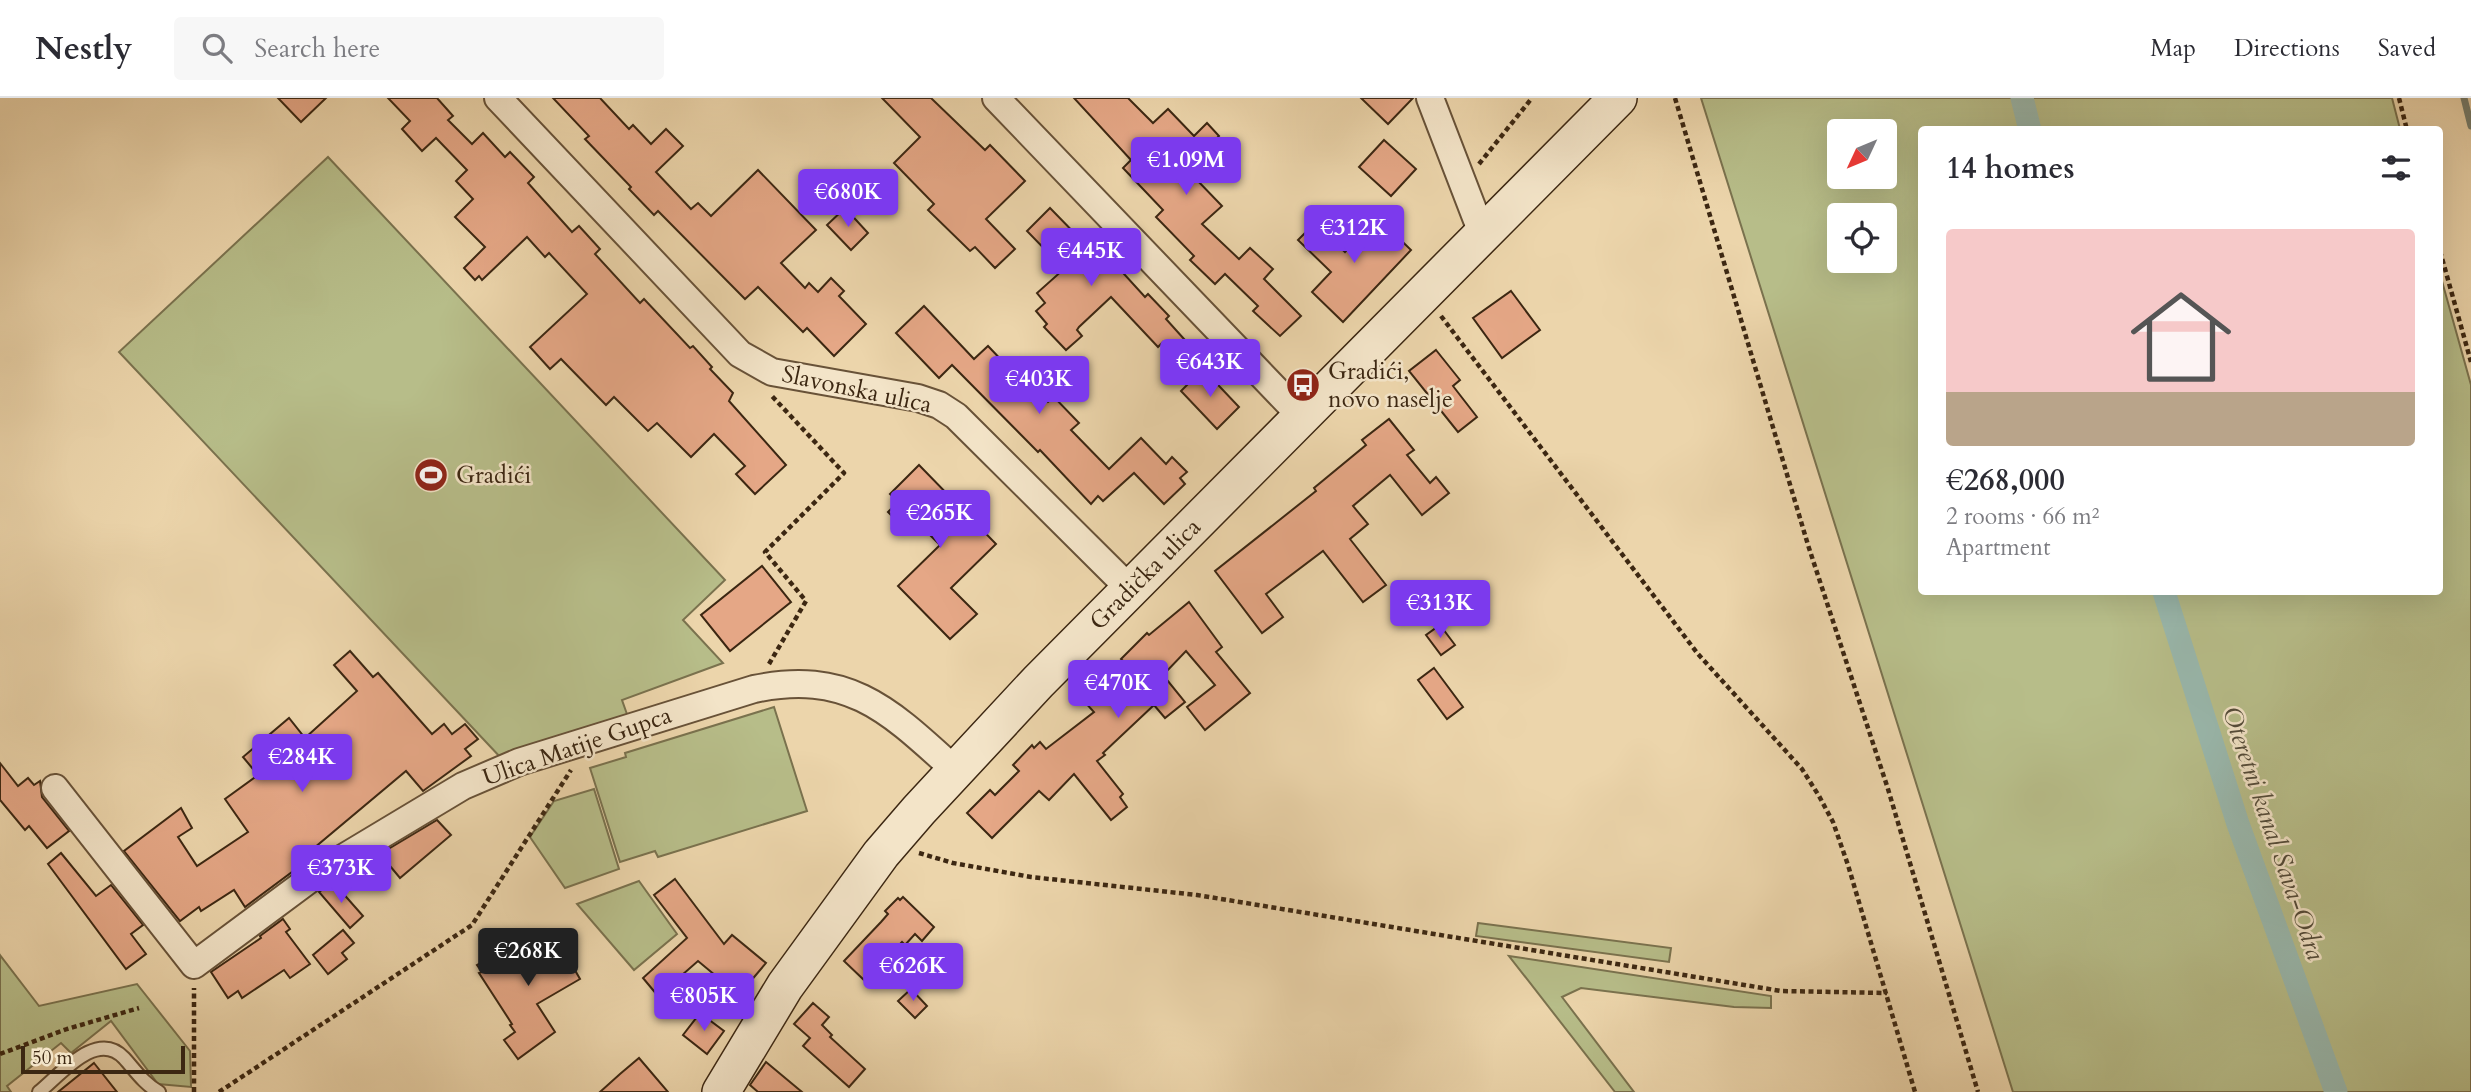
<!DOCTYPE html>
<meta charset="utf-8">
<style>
:root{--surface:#fff;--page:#f7f7f7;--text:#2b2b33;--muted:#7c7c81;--line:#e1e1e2;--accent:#7c3aed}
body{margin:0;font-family:Cardo,serif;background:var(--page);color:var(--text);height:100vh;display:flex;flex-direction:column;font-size:26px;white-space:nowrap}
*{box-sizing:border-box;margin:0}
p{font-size:23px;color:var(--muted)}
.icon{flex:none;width:38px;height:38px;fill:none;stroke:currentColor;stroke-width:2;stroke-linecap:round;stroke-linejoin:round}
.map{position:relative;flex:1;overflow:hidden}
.details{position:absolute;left:1918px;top:28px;width:525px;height:469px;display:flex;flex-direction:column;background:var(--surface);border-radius:7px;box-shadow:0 7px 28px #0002}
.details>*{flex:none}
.needle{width:46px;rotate:226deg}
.buttons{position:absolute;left:1827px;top:21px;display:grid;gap:14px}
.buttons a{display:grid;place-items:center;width:70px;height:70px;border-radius:7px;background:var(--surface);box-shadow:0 7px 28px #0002;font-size:35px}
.scale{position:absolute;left:21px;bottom:18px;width:164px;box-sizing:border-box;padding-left:7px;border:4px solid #3c2712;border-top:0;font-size:19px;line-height:24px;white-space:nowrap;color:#3c2712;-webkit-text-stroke:5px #f3e4c8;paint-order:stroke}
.price{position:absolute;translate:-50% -60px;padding:0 16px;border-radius:7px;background:var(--accent);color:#fff;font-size:23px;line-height:46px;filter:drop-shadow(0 2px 4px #0008)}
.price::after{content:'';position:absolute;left:50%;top:42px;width:21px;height:16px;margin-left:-10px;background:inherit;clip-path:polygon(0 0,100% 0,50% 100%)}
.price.selected{background:#222;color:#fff}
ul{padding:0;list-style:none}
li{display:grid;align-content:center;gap:14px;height:371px;padding:0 28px}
li span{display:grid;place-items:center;height:217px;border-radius:7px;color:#555}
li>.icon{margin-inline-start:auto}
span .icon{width:126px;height:126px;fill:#fffc;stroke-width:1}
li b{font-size:30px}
h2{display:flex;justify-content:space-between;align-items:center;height:84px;padding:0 28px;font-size:30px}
header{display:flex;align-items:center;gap:42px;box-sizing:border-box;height:98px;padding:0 35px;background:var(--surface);border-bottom:2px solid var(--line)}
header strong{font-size:33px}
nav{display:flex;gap:38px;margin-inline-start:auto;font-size:24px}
.search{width:490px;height:63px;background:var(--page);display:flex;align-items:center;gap:18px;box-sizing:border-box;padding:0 24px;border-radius:7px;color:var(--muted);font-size:26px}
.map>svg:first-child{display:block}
.green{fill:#b7bd89;stroke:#7a724e;stroke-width:2;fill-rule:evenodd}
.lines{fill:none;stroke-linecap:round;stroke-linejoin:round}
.stream{stroke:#747e6f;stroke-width:7}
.canal{stroke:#99b8ad;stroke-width:23}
.building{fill:#e5a786;stroke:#3c2712;stroke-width:2}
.lane-casing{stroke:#685238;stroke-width:16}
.street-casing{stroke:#685238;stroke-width:30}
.secondary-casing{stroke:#3c2712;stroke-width:40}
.path{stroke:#3c2712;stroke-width:4.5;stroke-dasharray:5 3.5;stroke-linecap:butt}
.lane{stroke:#f3e4c8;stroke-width:12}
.street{stroke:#f3e4c8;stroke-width:26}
.secondary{stroke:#f3e4c8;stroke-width:37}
.labels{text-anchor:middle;stroke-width:5;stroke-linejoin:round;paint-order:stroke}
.poi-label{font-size:24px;fill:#3c2712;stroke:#f3e4c8;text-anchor:start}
.street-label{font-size:24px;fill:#3c2712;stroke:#f3e4c8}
.water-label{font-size:26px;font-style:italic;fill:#534b39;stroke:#f3e4c8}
</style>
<header>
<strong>Nestly</strong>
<div class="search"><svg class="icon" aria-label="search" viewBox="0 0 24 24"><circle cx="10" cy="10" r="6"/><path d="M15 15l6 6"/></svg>Search here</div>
<nav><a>Map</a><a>Directions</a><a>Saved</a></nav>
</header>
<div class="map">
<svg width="2471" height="994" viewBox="0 0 2471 994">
<rect width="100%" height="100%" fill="#ecd5ab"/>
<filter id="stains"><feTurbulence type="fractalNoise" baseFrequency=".00286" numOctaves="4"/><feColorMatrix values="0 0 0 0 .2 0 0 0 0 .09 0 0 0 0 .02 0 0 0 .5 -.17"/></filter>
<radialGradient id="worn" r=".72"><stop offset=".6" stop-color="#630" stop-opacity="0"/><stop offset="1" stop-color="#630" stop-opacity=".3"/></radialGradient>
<g class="green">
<path d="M 1701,0 L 2392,0 L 2400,31 L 1922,32 L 1922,494 L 2440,494 L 2440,176 L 2471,287 L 2471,994 L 2013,994 ZM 1839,33 L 1885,33 L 1885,79 L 1839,79 ZM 1839,117 L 1885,117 L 1885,163 L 1839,163 Z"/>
<polygon points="328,59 725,482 683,522 723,565 622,602 628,619 502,661 119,254"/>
<polygon points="774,609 807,713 658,759 655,753 620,764 590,670 626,659 625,655"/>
<polygon points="594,691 619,771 565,790 530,739 554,703"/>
<polygon points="639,783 677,836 634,872 577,806"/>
<polygon points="1478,825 1671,850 1669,864 1476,838"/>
<polygon points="0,857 39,908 137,886 190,953 191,989 158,986 111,923 71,955 61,945 7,988 11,994 0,994"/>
<polygon points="1509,858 1771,898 1771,910 1734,909 1581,890 1562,899 1634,994 1615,994"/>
</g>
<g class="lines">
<polyline class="stream" points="2464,0 2471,28"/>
<g class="canal">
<polyline points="2022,0 2030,32"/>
<polyline points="2164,494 2238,726 2336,994"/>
</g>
</g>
<g class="building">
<polygon points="278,0 326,0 301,24"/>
<polygon points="388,0 437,0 453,18 448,22 472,46 483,35 505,59 510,54 534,79 528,85 572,134 579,128 600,151 595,156 640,205 644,201 690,250 693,248 712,269 710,271 733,295 729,303 786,367 755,396 736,376 745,368 714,336 691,359 657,325 648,333 614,299 606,307 561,261 550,271 530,249 587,196 549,155 545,159 527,139 482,182 479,178 475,182 464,170 485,149 455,119 473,101 456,83 467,72 436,40 422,53 402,31 410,23"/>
<polygon points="553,0 600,0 629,31 633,27 651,46 666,31 683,48 656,74 691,111 698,105 711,118 758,72 816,132 781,165 805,190 809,185 818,194 831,180 844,193 839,198 866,226 834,258 807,230 803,234 758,189 745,201 658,113 654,117 629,91 631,89 585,41 589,38"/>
<polygon points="882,0 931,0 985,52 990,47 1025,83 986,121 1015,151 995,170 975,149 970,153 928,112 934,106 894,65 920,39"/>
<polygon points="1074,0 1128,0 1153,25 1168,11 1194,38 1207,25 1219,38 1197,60 1205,67 1194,79 1222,108 1202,126 1239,161 1250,150 1273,171 1264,181 1301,218 1280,238 1253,213 1258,208 1225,176 1215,186 1190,162 1194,158 1156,119 1163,112 1123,70 1131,62"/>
<polygon points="1361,0 1413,0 1388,26"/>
<polygon points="1384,42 1416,71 1391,98 1359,69"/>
<polygon points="845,110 868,135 851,152 827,127"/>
<polygon points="1050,110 1088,149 1094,143 1145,199 1148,196 1169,218 1166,221 1184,241 1171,252 1163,244 1158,249 1111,199 1079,229 1077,232 1082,238 1066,252 1044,229 1047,226 1036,213 1045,205 1037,195 1064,171 1027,133"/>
<polygon points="1378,120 1411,152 1343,224 1312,194 1331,174 1298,142 1315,125 1345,154"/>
<polygon points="1511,193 1540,232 1502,260 1473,220"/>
<polygon points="924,208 974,261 988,248 1007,268 1010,265 1048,304 1054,299 1079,325 1071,332 1109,371 1141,340 1166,366 1172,359 1187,374 1180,380 1185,386 1164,406 1134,375 1103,403 1098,398 1091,406 1040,352 1038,354 952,267 939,280 896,235"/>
<polygon points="1436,252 1460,282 1453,288 1477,319 1458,334 1409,273"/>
<polygon points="1203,271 1239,309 1217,331 1181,293"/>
<polygon points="1389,321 1414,352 1407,357 1430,385 1436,379 1449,395 1422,417 1390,377 1353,408 1368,426 1350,441 1386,487 1363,504 1323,453 1266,496 1283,519 1262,535 1215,473 1316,393 1314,390 1366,347 1362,342"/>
<polygon points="919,367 996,446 951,490 977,516 950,541 898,488 940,447 914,421 904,430 888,414 898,404 890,396"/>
<polygon points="762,468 791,504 730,553 701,517"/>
<polygon points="1189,504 1222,549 1216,554 1250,595 1205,632 1187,609 1215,587 1186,553 1163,577 1185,604 1165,620 1154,607 1103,655 1105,657 1097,663 1123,696 1120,699 1127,709 1111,722 1074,676 1049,702 1039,693 992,740 967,715 990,692 995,697 1019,673 1013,667 1032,647 1034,650 1040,644 1046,651 1094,614 1083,602 1124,564 1121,561 1147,535 1149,537"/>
<polygon points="1440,527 1455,547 1441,557 1426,537"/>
<polygon points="350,553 373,579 378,575 432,636 444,626 452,636 465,626 478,641 465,651 471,658 423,693 406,673 301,761 304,765 245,809 234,792 201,813 199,809 180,823 124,753 181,710 192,730 178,739 197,768 248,734 225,701 258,677 243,659 289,620 305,640 357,593 334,567"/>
<polygon points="1434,570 1463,609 1447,621 1418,582"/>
<polygon points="0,665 18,688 28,680 34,687 40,683 42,699 69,733 47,750 29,728 25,732 0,702"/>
<polygon points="437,722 451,737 400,780 380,756"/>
<polygon points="61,755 96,798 111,787 143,827 131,836 146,856 126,871 48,766"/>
<polygon points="675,781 724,846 732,837 766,865 739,897 698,863 658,898 643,880 687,840 654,797"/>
<polygon points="333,784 363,818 350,830 319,794"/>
<polygon points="903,799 934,829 922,843 915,836 905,847 902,844 865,883 844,863 881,824 888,816 885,813 898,800 900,802"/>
<polygon points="283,821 290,831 286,834 310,866 290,880 284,872 242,900 238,893 228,900 211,874 261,840 260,838"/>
<polygon points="343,832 354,845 342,855 347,861 328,876 313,857"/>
<polygon points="553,834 580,881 537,906 555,934 518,961 504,942 515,934 510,927 512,926 479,875 482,874 477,867 513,846 518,854"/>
<polygon points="911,891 927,908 915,920 898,903"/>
<polygon points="813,905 829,919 822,927 832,937 830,939 865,971 849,989 803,948 810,940 794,926"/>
<polygon points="700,915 724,933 707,956 683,937"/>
<polygon points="639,960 668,994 600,994 620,976"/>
<polygon points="766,964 802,994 758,994 750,987"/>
<polygon points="94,965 117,994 58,994"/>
</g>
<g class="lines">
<g class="lane-casing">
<path id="lane" d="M 39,994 C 61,976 97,931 124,960 C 135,972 144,986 159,994"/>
</g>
<g class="street-casing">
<g id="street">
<polyline points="498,0 740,256 772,274 918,300 939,307 956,318 1130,491"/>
<polyline points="996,0 1301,318"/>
<polyline points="1430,0 1482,135"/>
<path d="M 55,690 L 194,867 L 318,775 L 463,688 L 519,664 L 754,591 C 849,571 890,613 956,673"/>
</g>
</g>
<g class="secondary-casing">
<polyline id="secondary" points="721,994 785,888 881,756 919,712 1038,584 1618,0"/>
</g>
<g class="path">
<polyline points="1675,0 1808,447 1888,691 1978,994"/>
<polyline points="2399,0 2407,32"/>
<polyline points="1479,66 1532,0"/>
<polyline points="2440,153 2471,264"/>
<polyline points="1441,218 1698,556 1802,671 1819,698 1833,724 1848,767 1915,994"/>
<polyline points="769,566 806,503 765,454 844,375 771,297"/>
<polyline points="919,755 953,765 1031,779 1197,797 1781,893 1887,895"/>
<polyline points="0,956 67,931 139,910"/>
<polyline points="194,994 194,890"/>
<polyline points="219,994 472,827 571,672"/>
</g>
<use href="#lane" class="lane"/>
<use href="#street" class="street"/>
<use href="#secondary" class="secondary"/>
</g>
<defs>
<g id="bus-disc" transform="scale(1.75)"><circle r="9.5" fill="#8f2418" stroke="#f3e4c8"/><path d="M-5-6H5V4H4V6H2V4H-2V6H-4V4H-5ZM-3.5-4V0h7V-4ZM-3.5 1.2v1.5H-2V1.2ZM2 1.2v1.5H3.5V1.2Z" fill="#fff"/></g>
<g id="stadium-disc" transform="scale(1.75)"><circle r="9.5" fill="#8f2418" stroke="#f3e4c8"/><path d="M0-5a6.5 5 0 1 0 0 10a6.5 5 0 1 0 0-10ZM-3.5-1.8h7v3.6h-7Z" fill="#fff"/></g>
</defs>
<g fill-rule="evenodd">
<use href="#bus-disc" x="1303" y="287"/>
<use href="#stadium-disc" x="431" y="377"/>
</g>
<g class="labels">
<g class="poi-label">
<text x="1328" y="281">Gradići,<tspan x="1328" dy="28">novo naselje</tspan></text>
<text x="456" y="385">Gradići</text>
</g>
<g class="street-label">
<text transform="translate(857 291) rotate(12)" y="8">Slavonska ulica</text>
<text transform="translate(1145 476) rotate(-45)" y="8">Gradička ulica</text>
<text transform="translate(577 648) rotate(-19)" y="8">Ulica Matije Gupca</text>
</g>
<g class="water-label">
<text transform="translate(2274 735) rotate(71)" y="9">Oteretni kanal Sava-Odra</text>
</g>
</g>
<rect width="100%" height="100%" filter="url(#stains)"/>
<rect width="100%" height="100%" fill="url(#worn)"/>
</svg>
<div class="buttons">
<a><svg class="needle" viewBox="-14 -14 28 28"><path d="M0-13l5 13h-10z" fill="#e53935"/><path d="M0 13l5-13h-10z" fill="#7c7c81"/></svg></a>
<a><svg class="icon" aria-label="locate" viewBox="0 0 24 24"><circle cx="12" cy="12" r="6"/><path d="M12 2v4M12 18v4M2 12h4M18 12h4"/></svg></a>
</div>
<div class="scale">50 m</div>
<b class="price" style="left:1186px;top:99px">€1.09M</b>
<b class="price" style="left:848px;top:131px">€680K</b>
<b class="price" style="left:1354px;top:167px">€312K</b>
<b class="price" style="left:1091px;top:190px">€445K</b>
<b class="price" style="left:1210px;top:301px">€643K</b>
<b class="price" style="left:1039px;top:318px">€403K</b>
<b class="price" style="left:940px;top:452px">€265K</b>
<b class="price" style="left:1440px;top:542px">€313K</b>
<b class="price" style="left:1118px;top:622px">€470K</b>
<b class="price" style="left:302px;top:696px">€284K</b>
<b class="price" style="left:341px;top:807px">€373K</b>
<b class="price selected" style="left:528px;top:890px">€268K</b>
<b class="price" style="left:913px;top:905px">€626K</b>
<b class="price" style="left:704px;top:935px">€805K</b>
<section class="details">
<h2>14 homes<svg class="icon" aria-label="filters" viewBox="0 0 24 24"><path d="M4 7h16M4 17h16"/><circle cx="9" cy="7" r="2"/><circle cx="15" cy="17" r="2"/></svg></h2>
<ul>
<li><span style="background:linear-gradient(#f6c9c9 75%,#b9a48a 0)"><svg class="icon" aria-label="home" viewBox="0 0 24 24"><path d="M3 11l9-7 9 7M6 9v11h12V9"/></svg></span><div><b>€268,000</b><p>2 rooms · 66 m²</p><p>Apartment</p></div></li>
</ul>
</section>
</div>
